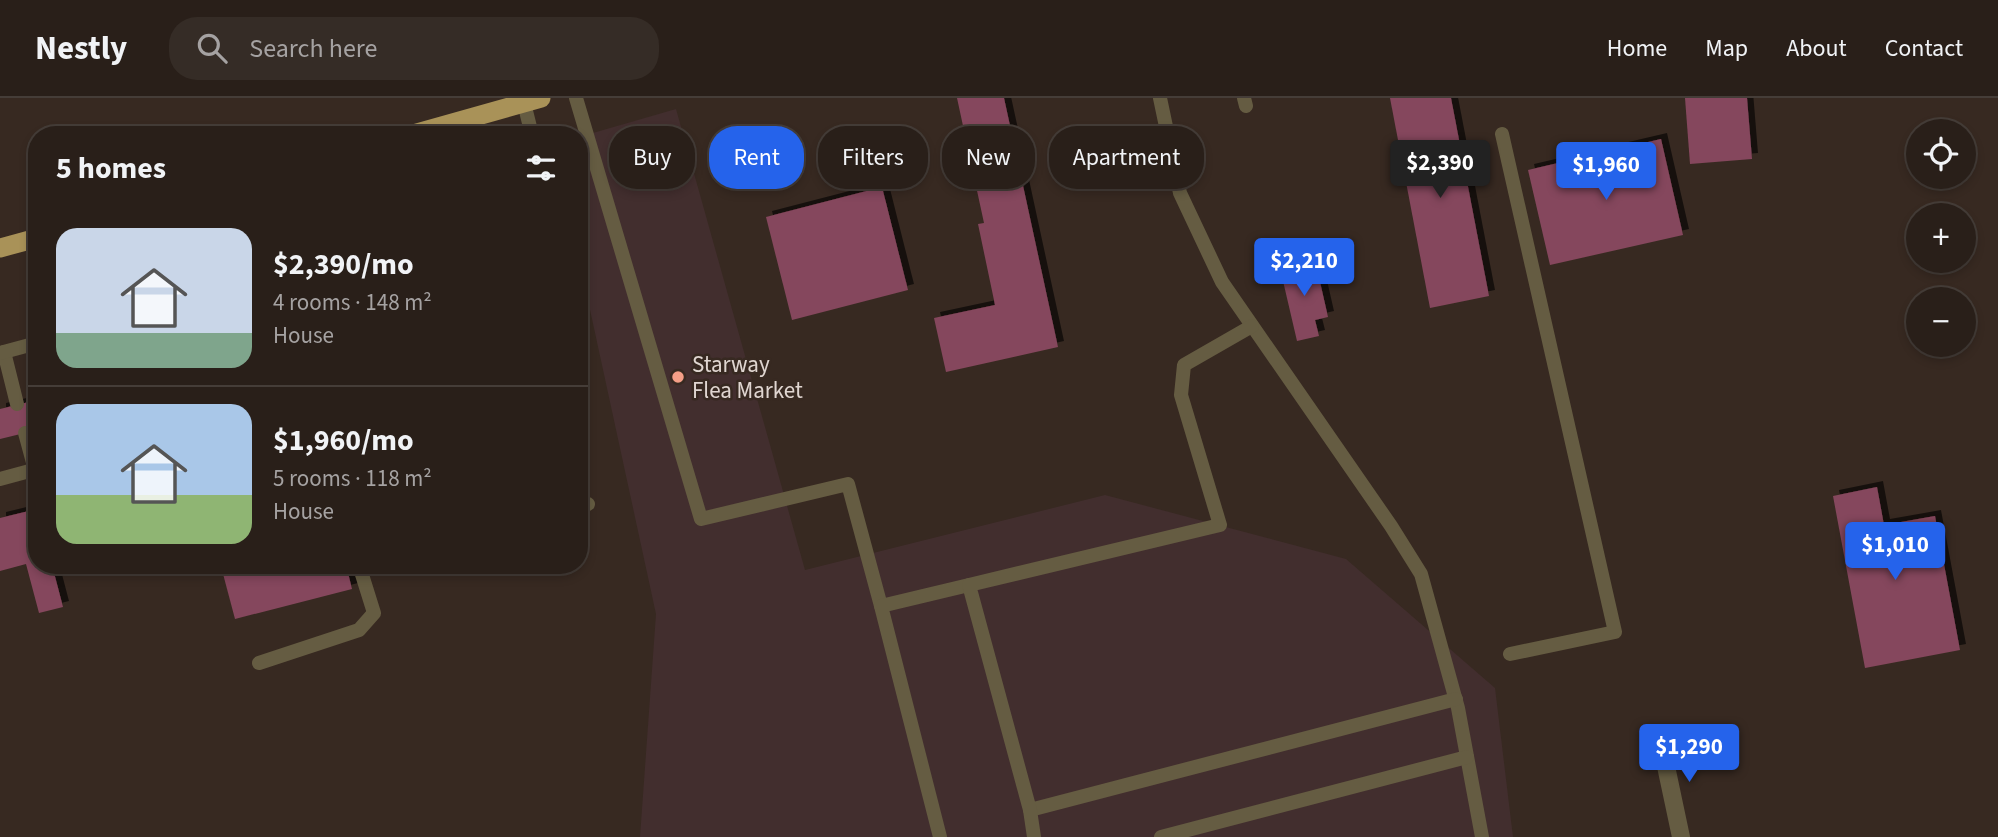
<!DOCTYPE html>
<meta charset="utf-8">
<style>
:root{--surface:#291f19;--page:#352c26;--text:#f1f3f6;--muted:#a5a2a2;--line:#453d38;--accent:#2563eb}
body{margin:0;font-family:"Source Sans 3",sans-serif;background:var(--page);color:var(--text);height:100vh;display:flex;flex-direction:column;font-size:26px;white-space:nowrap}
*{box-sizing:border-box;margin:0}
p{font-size:23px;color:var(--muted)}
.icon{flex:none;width:38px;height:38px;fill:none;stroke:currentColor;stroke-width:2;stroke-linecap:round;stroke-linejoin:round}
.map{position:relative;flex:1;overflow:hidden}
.panel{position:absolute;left:28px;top:28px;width:560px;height:448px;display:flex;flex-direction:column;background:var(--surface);border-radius:28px;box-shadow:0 4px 10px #0003,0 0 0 2px var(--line)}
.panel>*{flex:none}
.banner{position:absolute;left:609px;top:28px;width:665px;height:63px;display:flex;gap:14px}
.controls{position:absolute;left:1906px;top:21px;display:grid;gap:14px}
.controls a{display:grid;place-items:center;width:70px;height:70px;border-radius:50%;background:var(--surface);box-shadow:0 4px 10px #0003,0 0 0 2px var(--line);font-size:35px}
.price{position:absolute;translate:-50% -60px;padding:0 16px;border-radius:7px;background:var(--accent);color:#fff;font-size:23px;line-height:46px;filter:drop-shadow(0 2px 4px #0008)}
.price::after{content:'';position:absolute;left:50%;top:42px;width:21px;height:16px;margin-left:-10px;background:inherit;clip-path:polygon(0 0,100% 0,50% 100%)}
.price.on{background:#222;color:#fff}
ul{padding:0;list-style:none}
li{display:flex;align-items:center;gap:21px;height:175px;padding:0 28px}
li+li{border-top:2px solid var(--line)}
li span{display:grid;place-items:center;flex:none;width:196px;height:140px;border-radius:21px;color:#555}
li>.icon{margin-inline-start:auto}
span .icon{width:84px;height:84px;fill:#fffc;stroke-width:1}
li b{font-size:30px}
h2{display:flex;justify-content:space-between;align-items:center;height:84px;padding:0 28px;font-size:30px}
.pill{padding:0 24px;border-radius:28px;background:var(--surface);box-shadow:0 4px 10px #0003,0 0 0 2px var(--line);font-size:24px;line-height:63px}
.pill.on{background:var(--accent);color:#fff}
header{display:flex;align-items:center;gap:42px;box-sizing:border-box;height:98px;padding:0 35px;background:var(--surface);border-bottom:2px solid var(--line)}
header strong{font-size:33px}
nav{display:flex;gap:38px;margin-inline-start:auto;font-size:24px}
.search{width:490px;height:63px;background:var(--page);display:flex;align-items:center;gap:18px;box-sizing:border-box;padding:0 24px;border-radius:28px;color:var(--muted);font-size:26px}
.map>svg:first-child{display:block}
.commercial{fill:#422e2e}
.building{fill:#85475d;filter:url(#shadow)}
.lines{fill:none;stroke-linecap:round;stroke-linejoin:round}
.service{stroke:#655c42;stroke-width:14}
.minor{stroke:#655c42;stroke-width:18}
.trunk{stroke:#a99258;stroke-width:19}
.poi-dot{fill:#f49e87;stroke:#372921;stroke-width:2.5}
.labels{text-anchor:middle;stroke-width:5;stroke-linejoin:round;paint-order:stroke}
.poi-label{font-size:23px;fill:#e0d6d1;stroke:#372921;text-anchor:start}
</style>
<header>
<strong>Nestly</strong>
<div class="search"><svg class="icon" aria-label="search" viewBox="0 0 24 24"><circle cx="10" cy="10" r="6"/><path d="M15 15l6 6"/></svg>Search here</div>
<nav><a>Home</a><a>Map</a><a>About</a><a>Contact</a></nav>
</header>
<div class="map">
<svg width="1998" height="739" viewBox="0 0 1998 739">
<defs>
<filter id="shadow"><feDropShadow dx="6" dy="-6" stdDeviation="0" flood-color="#0009"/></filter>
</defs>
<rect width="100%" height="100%" fill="#372921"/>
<polygon class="commercial" points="676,11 805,472 1105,397 1346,461 1495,590 1513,739 640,739 656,516 579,161 579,39"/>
<g class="building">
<polygon points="957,0 1004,0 1058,249 946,274 934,220 995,207 978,126 984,125"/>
<polygon points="1390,0 1451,0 1489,198 1430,210"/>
<polygon points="1685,0 1747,0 1752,61 1690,66"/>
<polygon points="1661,41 1683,137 1550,167 1528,72"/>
<polygon points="882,89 908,192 792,222 766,119"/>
<polygon points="1315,162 1328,219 1315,222 1319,238 1297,243 1280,170"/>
<polygon points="37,302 37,332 0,341 0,311"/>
<polygon points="1877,389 1884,427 1935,418 1960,552 1865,570 1833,398"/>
<polygon points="37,411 37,467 52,467 63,509 39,515 26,466 0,473 0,420"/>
<polygon points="239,467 346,467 352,491 235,521 222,472"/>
</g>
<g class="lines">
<g class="service">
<polyline points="576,0 701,421 848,386 881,508"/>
<polyline points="1160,0 1180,95 1222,184 1391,428 1421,476 1458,610 1482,739"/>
<polyline points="1244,0 1246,8"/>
<polyline points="524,5 532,37"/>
<polyline points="1502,36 1615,534 1510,556"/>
<polyline points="31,246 37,266"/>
<polyline points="4,254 17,306"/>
<polyline points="0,255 37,245"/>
<polyline points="25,335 35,372"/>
<polyline points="0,381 37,371"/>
<polyline points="579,409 588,406"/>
<polyline points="259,565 359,532 374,515 359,467"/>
<polyline points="1030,712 1456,601"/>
<polyline points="940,739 881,508 969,487"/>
<polyline points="1034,739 1030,712 969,487 1220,427 1181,297 1184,267 1252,228"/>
<polyline points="1161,739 1467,659"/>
</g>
<polyline class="minor" points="1660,640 1681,739"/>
<g class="trunk">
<polyline points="410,37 541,0"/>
<polyline points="0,150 37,140"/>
</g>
</g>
<circle class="poi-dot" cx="678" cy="279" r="7"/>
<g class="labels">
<g class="poi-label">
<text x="692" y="274">Starway<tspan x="692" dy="26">Flea Market</tspan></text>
</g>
</g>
</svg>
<div class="controls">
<a><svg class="icon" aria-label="locate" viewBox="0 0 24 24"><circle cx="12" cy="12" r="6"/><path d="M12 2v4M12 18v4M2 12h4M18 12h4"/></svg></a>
<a>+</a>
<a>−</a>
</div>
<b class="price on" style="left:1440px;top:102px">$2,390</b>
<b class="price" style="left:1606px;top:104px">$1,960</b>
<b class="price" style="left:1304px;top:200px">$2,210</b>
<b class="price" style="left:1895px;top:484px">$1,010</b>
<b class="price" style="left:1689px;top:686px">$1,290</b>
<div class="banner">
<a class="pill">Buy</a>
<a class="pill on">Rent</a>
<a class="pill">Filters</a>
<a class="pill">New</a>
<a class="pill">Apartment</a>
</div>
<section class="panel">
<h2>5 homes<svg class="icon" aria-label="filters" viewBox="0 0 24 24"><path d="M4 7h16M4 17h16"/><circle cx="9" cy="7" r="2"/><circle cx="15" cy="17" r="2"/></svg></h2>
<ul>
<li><span style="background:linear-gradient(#c9d6e8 75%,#7fa58c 0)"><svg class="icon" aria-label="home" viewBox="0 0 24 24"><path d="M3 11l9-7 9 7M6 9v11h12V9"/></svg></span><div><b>$2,390/mo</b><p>4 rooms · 148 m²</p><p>House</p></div></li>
<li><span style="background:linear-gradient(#a9c7e8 65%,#8fb573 0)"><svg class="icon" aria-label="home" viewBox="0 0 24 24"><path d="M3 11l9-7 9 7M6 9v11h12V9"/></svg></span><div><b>$1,960/mo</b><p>5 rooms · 118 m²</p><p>House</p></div></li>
</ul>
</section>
</div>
